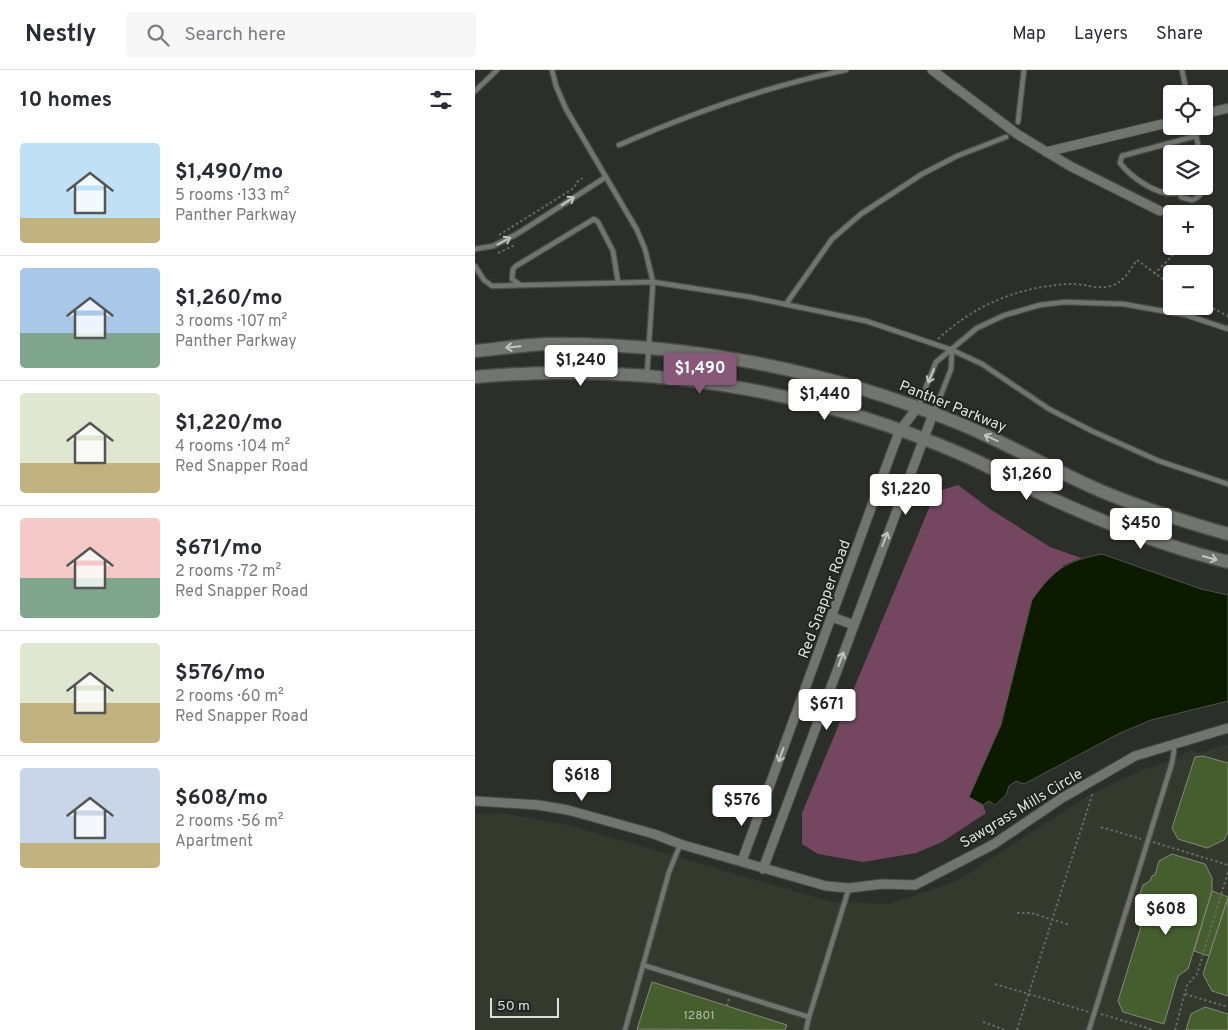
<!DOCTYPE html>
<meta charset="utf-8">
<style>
:root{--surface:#fff;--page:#f7f7f7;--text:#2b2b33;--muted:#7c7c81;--line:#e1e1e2;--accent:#875877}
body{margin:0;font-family:Overpass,sans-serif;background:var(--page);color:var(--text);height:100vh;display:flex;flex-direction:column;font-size:19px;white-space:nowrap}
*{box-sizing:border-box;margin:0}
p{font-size:16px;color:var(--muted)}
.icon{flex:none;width:28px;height:28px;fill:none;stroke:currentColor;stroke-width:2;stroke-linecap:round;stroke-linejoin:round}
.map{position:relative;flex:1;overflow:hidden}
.details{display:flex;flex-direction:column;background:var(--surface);width:475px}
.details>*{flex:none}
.buttons{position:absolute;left:688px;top:15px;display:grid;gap:10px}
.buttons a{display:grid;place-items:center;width:50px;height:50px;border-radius:5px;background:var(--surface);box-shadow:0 1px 4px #0004;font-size:25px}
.scale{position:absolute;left:15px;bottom:12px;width:69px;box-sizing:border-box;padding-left:5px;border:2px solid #dddfdb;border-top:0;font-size:14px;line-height:18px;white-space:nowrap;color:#dddfdb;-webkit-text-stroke:4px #22251f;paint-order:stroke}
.price{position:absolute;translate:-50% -42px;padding:0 11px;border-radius:5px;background:#fff;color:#222;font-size:16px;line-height:32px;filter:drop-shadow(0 1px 2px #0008)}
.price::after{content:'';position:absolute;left:50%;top:30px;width:15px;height:11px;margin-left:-8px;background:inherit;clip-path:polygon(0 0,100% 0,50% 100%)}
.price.selected{background:var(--accent);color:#fff}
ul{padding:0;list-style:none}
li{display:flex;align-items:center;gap:15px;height:125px;padding:0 20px}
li+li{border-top:1px solid var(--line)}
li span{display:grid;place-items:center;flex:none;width:140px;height:100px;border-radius:5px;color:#555}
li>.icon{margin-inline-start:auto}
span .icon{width:60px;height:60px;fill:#fffc;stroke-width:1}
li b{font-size:21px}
h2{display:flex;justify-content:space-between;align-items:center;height:60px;padding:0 20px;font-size:21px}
header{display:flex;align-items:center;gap:30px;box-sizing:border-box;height:70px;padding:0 25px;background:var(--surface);border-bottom:1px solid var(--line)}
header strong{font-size:24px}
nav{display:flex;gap:28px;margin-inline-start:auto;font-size:18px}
.search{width:350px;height:45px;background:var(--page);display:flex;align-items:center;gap:12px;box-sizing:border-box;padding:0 18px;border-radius:5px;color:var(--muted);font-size:19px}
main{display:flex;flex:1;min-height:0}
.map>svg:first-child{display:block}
.built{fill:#34392e}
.green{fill:#754660}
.water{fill:#0c1b00;stroke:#4b5642}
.building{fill:#465d2d;stroke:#848881}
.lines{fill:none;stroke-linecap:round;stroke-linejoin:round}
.lane-casing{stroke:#484b46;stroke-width:7}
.street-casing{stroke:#484b46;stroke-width:11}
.secondary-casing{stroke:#484b46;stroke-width:15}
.path{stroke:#666964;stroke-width:2;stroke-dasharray:2.5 2.5;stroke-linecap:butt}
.lane{stroke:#72756f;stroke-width:4.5}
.street{stroke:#72756f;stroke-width:9}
.secondary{stroke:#72756f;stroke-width:12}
.oneway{stroke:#c2c4c0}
.labels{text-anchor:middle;stroke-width:4;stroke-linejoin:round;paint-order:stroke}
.number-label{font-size:12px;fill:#b7beb0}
.street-label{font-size:15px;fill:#dddfdb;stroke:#22251f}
</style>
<header>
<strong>Nestly</strong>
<div class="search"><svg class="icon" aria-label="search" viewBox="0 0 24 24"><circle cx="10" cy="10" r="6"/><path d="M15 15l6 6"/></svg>Search here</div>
<nav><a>Map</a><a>Layers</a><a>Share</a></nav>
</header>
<main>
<section class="details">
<h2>10 homes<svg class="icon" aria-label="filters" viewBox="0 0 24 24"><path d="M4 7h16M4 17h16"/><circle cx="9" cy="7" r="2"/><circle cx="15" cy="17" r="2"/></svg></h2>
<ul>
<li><span style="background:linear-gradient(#bfe0f5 75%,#c2b280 0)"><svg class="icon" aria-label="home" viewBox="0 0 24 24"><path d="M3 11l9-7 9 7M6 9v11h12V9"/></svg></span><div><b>$1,490/mo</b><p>5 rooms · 133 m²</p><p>Panther Parkway</p></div></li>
<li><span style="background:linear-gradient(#a9c7e8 65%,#7fa58c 0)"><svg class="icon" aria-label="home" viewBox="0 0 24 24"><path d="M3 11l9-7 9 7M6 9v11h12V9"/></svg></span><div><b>$1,260/mo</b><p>3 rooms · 107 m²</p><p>Panther Parkway</p></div></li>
<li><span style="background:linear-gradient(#dfe7d0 70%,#c2b280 0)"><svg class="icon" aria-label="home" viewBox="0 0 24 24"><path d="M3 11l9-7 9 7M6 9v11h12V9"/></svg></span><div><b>$1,220/mo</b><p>4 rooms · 104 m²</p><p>Red Snapper Road</p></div></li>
<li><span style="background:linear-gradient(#f6c9c9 60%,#7fa58c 0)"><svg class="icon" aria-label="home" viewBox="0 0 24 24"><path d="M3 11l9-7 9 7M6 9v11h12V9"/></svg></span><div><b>$671/mo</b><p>2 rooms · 72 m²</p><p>Red Snapper Road</p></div></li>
<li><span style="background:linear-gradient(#dfe7d0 60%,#c2b280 0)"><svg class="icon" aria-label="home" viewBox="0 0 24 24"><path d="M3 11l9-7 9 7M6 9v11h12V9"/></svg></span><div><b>$576/mo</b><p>2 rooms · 60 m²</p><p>Red Snapper Road</p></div></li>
<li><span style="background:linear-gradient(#c9d6e8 75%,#c2b280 0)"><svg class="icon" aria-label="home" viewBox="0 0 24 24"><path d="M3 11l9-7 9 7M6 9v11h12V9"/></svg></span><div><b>$608/mo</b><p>2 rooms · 56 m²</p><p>Apartment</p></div></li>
</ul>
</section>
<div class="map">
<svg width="753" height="960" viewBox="0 0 753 960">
<rect width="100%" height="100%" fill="#2c2f29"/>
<polygon class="built" points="753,674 753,960 0,960 0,744 26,743 94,755 356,832 415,834 482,811 614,725 669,699 699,690 716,680 724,683"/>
<polygon class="green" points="483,415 515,439 575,477 606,488 589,495 557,530 526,655 494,727 508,735 511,743 467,772 441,783 388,792 343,784 327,774 327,743 457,431 467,420"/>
<path class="water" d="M 627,484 L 726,519 L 753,525 L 753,631 L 676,650 L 643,664 L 549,714 L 541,711 L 534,716 L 531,725 L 520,735 L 514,731 L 508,735 L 494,727 L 526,655 L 557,530 C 579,499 591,491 627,484 Z"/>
<g class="building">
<polygon points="728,686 753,693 753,762 749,770 732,778 703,769 697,758 720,687"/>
<polygon points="697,784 730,794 737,808 737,821 713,899 703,906 689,954 648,942 643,931 675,827 665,824 668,815 675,811 677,806 680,805 684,791"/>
<polygon points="737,821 753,827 734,886 719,881"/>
<polygon points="753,828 753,926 737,921 728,904"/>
<polygon points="177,912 312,955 310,960 162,959"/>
<polygon points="730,937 753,944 753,960 711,960 716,944"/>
</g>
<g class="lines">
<g class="lane-casing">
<g id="lane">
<polyline points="77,0 81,16 91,39 162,160 170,179 178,212 172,304"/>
<polyline points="707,0 712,24"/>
<polyline points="0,21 22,0"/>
<polyline points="543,52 549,0"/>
<polyline points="719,56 725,84"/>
<path d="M 144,75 C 217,43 292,16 371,0"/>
<path d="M 700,116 L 706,127 L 717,130 C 725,127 731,120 729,111"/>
<path d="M 702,123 C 683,127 656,107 645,93 L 647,86 L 721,66"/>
<polyline points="0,179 18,176 42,164 131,107"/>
<polyline points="0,196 9,210 17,216 178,212 275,227 391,251 477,280 507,294 574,339 617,361 684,391 753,414"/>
<polyline points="729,209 732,199"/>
<polyline points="44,214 37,209 38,199 41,196 119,149 123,152 138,181 143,212"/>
<polyline points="311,234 357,169 386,144 447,104 482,86 531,67"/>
<polyline points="715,246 718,236"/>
<polyline points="443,337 461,292 502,258 530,245 565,235 590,232 648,234 711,245 753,259"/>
<polyline points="459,343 476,299 477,280"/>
<polyline points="168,895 334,947 374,818"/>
<polyline points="150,960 194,802 205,775"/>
<polyline points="331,960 334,947"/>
<polyline points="614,960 697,693 699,681 698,674"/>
</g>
</g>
<g class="street-casing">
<g id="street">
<polyline points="457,0 542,64 595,96 685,141"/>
<polyline points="729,44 753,38"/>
<polyline points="571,82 696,52"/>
<polyline points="357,547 379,555"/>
<polyline points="0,731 63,735 93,740 179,764 205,774 351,816 374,818 407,814 440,815 519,774 587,728 660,686 753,658"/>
<polyline points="267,791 418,378 425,360 443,337"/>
<polyline points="288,799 458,344"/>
</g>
</g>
<g class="secondary-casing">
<g id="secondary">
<path d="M 0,281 C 23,279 47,275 71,274 C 211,272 353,300 483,353 C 532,373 577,400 626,421 C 667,438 710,452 753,464"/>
<path d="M 0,307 C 166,292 334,318 486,384 C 517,397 545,414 575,428 C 632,454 692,477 753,492"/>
</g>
</g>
<g class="path">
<polyline points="24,165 99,118 102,112 107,108"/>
<polyline points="23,183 40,175"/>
<polyline points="679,204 705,178"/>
<polyline points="729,234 753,246"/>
<path d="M 463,269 C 501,234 543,217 594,214 C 607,213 623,220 636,216 C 649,212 654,201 662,190 L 696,215"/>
<polyline points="626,757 666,769"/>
<polyline points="678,772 753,795"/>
<polyline points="542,843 556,843 595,855"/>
<polyline points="520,914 614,942"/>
<polyline points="710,924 753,937"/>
<polyline points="252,936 254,928"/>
<polyline points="626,944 679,960"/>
<polyline points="508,952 530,960"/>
<polyline points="542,960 618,722"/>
<polyline points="700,960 712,915 722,904 753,802"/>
</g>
<use href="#lane" class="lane"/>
<use href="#street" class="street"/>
<use href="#secondary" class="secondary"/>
</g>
<defs><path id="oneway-shaft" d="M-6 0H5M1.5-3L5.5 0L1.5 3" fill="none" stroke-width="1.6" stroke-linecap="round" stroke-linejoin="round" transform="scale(1.25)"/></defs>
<g class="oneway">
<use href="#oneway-shaft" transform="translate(93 131) rotate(-33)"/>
<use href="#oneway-shaft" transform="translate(29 171) rotate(-28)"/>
<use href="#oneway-shaft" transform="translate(38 277) rotate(175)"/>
<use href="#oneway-shaft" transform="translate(456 306) rotate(113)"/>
<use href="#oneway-shaft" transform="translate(516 368) rotate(-155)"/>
<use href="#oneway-shaft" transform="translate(410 469) rotate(-69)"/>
<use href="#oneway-shaft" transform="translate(735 488) rotate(16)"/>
<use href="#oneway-shaft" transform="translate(366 589) rotate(-70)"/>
<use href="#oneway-shaft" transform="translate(306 685) rotate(110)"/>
</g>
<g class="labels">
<g class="number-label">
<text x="224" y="949">12801</text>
</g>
<g class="street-label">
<text transform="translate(478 336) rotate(22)" y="5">Panther Parkway</text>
<text transform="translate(349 529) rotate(-70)" y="5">Red Snapper Road</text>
<text transform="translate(546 738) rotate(-31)" y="5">Sawgrass Mills Circle</text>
</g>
</g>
</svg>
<div class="buttons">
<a><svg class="icon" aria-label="locate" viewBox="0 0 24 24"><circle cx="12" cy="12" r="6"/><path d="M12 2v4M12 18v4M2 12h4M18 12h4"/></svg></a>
<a><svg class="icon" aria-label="layers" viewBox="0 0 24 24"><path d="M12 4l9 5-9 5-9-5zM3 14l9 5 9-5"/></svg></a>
<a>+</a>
<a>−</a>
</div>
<div class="scale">50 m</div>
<b class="price" style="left:106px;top:317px">$1,240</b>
<b class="price selected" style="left:225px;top:325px">$1,490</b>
<b class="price" style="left:350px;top:351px">$1,440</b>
<b class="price" style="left:552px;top:431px">$1,260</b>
<b class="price" style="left:431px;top:446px">$1,220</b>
<b class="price" style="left:666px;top:480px">$450</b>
<b class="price" style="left:352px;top:661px">$671</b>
<b class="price" style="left:107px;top:732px">$618</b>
<b class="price" style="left:267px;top:757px">$576</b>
<b class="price" style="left:691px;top:866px">$608</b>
</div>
</main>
